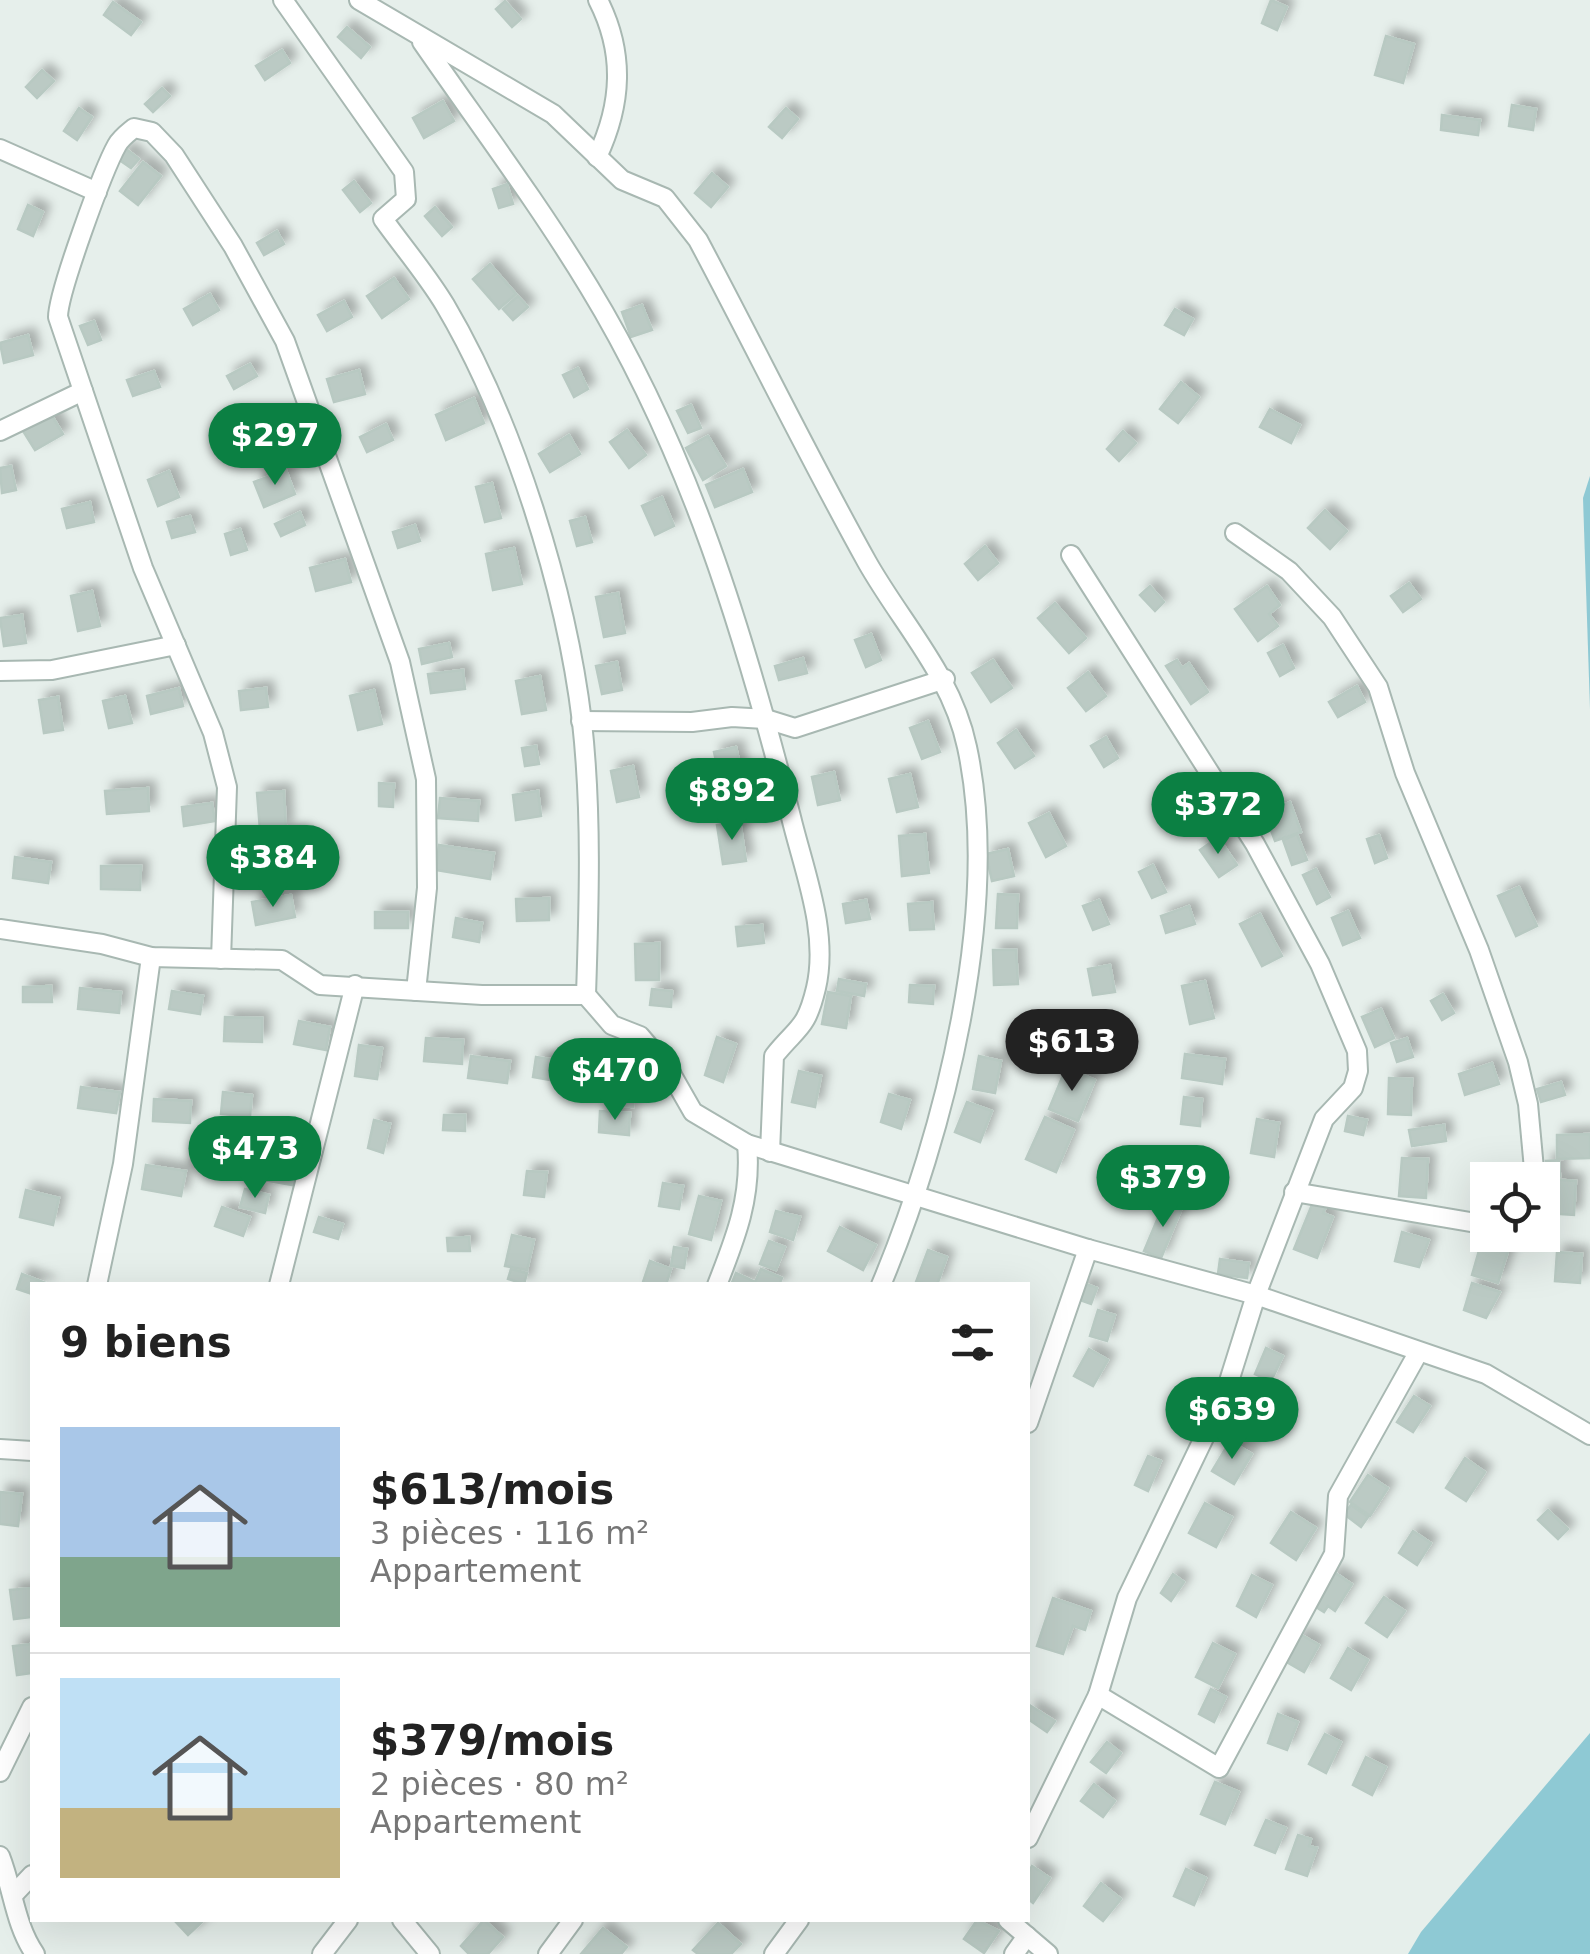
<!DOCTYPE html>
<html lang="fr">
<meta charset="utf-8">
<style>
:root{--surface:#fff;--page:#f6f6f6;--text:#222;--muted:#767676;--line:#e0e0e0;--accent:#0b8043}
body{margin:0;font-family:"DejaVu Sans",sans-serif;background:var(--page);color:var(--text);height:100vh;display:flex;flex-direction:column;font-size:38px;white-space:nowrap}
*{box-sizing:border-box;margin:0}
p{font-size:32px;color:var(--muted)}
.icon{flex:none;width:55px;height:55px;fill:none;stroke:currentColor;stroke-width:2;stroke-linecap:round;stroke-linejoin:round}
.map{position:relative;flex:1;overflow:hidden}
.drawer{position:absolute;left:30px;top:1282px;width:1000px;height:640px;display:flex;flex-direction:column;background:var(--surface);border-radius:0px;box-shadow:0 10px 40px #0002}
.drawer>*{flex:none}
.buttons{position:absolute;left:1470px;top:1162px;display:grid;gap:20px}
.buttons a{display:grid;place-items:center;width:90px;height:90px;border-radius:0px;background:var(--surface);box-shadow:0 10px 40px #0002;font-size:50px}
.price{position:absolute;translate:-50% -85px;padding:0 22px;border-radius:35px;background:var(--accent);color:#fff;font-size:32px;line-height:65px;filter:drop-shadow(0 2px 5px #0008)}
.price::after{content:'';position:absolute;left:50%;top:60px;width:30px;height:22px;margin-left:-15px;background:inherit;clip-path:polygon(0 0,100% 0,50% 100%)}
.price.selected{background:#222;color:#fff}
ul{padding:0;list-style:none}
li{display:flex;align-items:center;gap:30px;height:250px;padding:0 30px}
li+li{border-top:2px solid var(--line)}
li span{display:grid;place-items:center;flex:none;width:280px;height:200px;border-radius:0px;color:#555}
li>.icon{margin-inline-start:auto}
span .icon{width:120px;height:120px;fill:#fffc;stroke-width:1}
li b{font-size:42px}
h2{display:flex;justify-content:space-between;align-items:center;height:120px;padding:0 30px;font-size:42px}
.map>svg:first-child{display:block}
.water{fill:#8ec9d4}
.building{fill:#bbcac4;stroke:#b8c9c2;stroke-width:2.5;filter:url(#shadow)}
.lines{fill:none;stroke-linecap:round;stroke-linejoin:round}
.street-casing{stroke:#a8b8b2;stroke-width:22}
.street{stroke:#fff;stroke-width:18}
</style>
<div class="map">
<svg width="1590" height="1954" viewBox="0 0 1590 1954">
<defs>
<filter id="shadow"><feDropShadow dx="7" dy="-7" stdDeviation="5" flood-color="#0004"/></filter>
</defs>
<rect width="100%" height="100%" fill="#e6efeb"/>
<g class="water">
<polygon points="1590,476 1590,709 1583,498"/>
<polygon points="1590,1733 1590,1954 1408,1954 1421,1932"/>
</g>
<g class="building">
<polygon points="1271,0 1287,7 1277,30 1262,23"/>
<polygon points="505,1 521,19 512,27 496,9"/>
<polygon points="113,2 141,22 131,35 104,15"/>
<polygon points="347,27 370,47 361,58 338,37"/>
<polygon points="1386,36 1414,44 1403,83 1375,75"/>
<polygon points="282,50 290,63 265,80 256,66"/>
<polygon points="42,70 54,81 37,98 26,87"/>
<polygon points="162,88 170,96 153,112 145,104"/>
<polygon points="443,101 454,121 424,138 413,118"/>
<polygon points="1512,105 1536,109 1533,130 1509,126"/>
<polygon points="79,108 92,117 77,140 64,131"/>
<polygon points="786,108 798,119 782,138 769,127"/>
<polygon points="1442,115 1480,120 1478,135 1441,130"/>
<polygon points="126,149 139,159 131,168 118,159"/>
<polygon points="143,162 161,176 138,205 120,191"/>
<polygon points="712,173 728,187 711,207 695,193"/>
<polygon points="354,181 371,203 360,212 343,190"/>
<polygon points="507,184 513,204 499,208 493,189"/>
<polygon points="28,205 43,212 33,236 18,229"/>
<polygon points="435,207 452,227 442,236 425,216"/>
<polygon points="277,231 284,244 264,255 257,243"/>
<polygon points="490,264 516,294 499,309 473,279"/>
<polygon points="394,278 409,299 382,318 367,296"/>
<polygon points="210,294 219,310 193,325 184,309"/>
<polygon points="518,296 528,307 513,320 503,309"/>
<polygon points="344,301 352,317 327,331 318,315"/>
<polygon points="642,305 652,330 631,337 622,312"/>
<polygon points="1175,309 1193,319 1184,335 1165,325"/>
<polygon points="94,321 101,340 88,345 80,326"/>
<polygon points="28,335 33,355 4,363 0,343"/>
<polygon points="250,364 257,376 234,389 227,376"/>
<polygon points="578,368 588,389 574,397 563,375"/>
<polygon points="359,370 365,394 334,402 327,379"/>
<polygon points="154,371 160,387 133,396 127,380"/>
<polygon points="1181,382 1199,397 1178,423 1160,409"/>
<polygon points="474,398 484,423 446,440 436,415"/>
<polygon points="691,405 701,428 688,433 677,411"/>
<polygon points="1270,409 1300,425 1291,443 1260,427"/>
<polygon points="51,414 63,434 35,450 23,431"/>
<polygon points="284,420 289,432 256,445 251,434"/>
<polygon points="386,424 393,440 367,452 360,437"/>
<polygon points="627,430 646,455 629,468 610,442"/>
<polygon points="1123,431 1136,443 1119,461 1107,449"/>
<polygon points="569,435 580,454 550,472 539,454"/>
<polygon points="708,436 726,466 703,480 686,448"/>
<polygon points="11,466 16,490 2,493 0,468"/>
<polygon points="743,469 752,492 715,507 706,485"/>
<polygon points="286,470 295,494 264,507 254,482"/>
<polygon points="169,471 179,497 158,506 148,480"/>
<polygon points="492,483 501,518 485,522 476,487"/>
<polygon points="662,497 674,526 655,535 642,506"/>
<polygon points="90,502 94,522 67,528 62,509"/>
<polygon points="1325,510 1347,531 1330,549 1308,528"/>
<polygon points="300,512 305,525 281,536 275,524"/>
<polygon points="190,516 195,532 172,538 167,522"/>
<polygon points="585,517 592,542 577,546 570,521"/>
<polygon points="415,525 420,541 398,548 393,532"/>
<polygon points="240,529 247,550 231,555 225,534"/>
<polygon points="985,546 998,563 978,580 965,564"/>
<polygon points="514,548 522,584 493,590 486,554"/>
<polygon points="345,559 351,582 316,591 310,568"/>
<polygon points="1409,583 1421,599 1403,612 1391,596"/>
<polygon points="1150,586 1164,602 1155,611 1140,595"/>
<polygon points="1267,586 1280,605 1269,614 1278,626 1258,641 1235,609"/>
<polygon points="92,591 100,626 78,631 71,596"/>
<polygon points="618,593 625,633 604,637 596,597"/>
<polygon points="1055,603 1086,638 1069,653 1038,618"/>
<polygon points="22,615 26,643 4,646 0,618"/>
<polygon points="871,634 881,660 866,667 855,640"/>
<polygon points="449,643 452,657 422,664 419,649"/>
<polygon points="1283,645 1294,668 1280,676 1268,653"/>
<polygon points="803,658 807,673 779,680 775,666"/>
<polygon points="993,660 1012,688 991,702 972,673"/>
<polygon points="1177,660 1182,668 1189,663 1208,692 1191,704 1166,666"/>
<polygon points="617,662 622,690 602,694 596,666"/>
<polygon points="463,670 465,689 431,693 428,674"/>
<polygon points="1088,672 1106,696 1086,711 1068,688"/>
<polygon points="540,676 546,710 522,714 516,681"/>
<polygon points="1357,686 1365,702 1338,717 1329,702"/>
<polygon points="179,688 183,706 151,714 147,696"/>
<polygon points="266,688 268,707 241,710 239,691"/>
<polygon points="374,690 382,724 358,730 350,696"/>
<polygon points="125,696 132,723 109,728 103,701"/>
<polygon points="58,697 63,730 44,733 39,700"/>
<polygon points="928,721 940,752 922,759 910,728"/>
<polygon points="1016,730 1034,756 1015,768 998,743"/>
<polygon points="1106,737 1118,758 1104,767 1091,746"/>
<polygon points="536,746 539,764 525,766 522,748"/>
<polygon points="736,747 745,788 723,793 714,752"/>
<polygon points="633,766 639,797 617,802 611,771"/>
<polygon points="834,772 840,800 818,805 812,777"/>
<polygon points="910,774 918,807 897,812 889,779"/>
<polygon points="379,783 394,784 393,807 379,806"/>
<polygon points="148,788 149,811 107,814 105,791"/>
<polygon points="284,791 286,829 260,830 257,793"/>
<polygon points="538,791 541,816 516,820 513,795"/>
<polygon points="1210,795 1216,809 1191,820 1185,806"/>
<polygon points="440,798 479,801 478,821 438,818"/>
<polygon points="1290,802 1301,832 1275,841 1264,812"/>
<polygon points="212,803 215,821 184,826 182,807"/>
<polygon points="1049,813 1066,846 1046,857 1029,823"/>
<polygon points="740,821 746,861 723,864 717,825"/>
<polygon points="301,832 304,850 275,855 272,837"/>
<polygon points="925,834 929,873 902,876 899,836"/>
<polygon points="1297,834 1307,860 1292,865 1283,840"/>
<polygon points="1379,835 1387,858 1375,863 1367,839"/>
<polygon points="1218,837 1237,865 1219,877 1200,850"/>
<polygon points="439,845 494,853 490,879 436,870"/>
<polygon points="1008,849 1014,876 992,881 986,854"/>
<polygon points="15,857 51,862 48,883 13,878"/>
<polygon points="1153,865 1166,892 1152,898 1139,872"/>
<polygon points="101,866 141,866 140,890 101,889"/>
<polygon points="1316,869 1330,897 1317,904 1303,875"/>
<polygon points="1519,887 1537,926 1516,936 1498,896"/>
<polygon points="998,894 1018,895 1017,928 996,928"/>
<polygon points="291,895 295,917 256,925 252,902"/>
<polygon points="549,898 549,920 517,921 516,899"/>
<polygon points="866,900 870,919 846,923 843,904"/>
<polygon points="1099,900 1109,924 1093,930 1083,906"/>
<polygon points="932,902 934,929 910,930 908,904"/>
<polygon points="1189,906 1195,924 1166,933 1161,916"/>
<polygon points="1348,911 1360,938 1343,945 1332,918"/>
<rect x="375" y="912" width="33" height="16"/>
<polygon points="1260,914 1282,956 1262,966 1240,924"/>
<polygon points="456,918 482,923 479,942 453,937"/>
<polygon points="762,925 764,943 738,946 736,927"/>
<polygon points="659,943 659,980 636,980 635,944"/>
<polygon points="993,950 1016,950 1018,984 994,985"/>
<polygon points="1110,965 1115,992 1093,995 1088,969"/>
<polygon points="839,979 866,984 864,996 837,991"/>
<polygon points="1205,981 1214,1018 1190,1024 1182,986"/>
<polygon points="910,985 934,986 933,1004 909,1002"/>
<polygon points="51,986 52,1002 23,1002 23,987"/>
<polygon points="80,988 121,992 119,1013 78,1009"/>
<polygon points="652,989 672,991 671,1007 650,1005"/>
<polygon points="172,991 203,996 200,1014 169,1009"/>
<polygon points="828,992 851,996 846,1028 822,1024"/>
<polygon points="1443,994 1454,1013 1442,1020 1431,1001"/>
<polygon points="1381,1009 1394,1038 1375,1047 1362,1017"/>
<polygon points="225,1017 262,1018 262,1042 224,1041"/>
<polygon points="299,1021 330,1027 326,1050 294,1044"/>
<polygon points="717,1037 736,1044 723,1082 705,1075"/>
<polygon points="426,1038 463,1040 462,1064 424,1061"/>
<polygon points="1407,1038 1413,1057 1397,1062 1391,1043"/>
<polygon points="359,1045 382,1048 377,1079 355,1076"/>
<polygon points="1185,1054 1225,1059 1222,1084 1182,1078"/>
<polygon points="471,1056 510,1061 507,1083 468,1078"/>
<polygon points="979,1056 1001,1061 995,1093 973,1089"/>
<polygon points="536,1057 571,1062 567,1083 533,1077"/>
<polygon points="1492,1063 1499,1084 1465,1095 1459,1074"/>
<polygon points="1066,1068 1095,1080 1078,1121 1049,1109"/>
<polygon points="799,1071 821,1076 815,1107 792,1102"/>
<polygon points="1389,1078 1412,1079 1411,1115 1388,1114"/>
<polygon points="620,1080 635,1081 633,1107 619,1106"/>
<polygon points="1561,1082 1565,1095 1541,1102 1537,1089"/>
<polygon points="81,1087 120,1092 116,1113 78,1108"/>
<polygon points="223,1092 252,1095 250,1117 221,1114"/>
<polygon points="889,1094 910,1100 901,1129 881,1122"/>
<polygon points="1184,1097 1202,1099 1200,1126 1181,1124"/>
<polygon points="154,1099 191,1101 190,1123 153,1121"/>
<polygon points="967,1102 992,1111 980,1142 955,1132"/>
<polygon points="600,1111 630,1113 629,1135 599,1132"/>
<polygon points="444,1115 465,1115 465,1131 443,1130"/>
<polygon points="1348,1116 1367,1120 1363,1135 1345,1131"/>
<polygon points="1045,1117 1074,1130 1056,1172 1026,1159"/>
<polygon points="1257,1119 1279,1123 1274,1157 1251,1153"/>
<polygon points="374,1120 390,1124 383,1153 368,1148"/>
<polygon points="1444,1125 1446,1141 1412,1146 1409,1130"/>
<polygon points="1590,1134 1590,1158 1557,1159 1557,1135"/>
<polygon points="267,1157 302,1163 298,1186 263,1180"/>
<polygon points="1402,1158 1428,1159 1426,1198 1399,1196"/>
<polygon points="1559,1160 1560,1176 1548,1177 1546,1161"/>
<polygon points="146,1165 186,1171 181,1196 142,1189"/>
<polygon points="527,1171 547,1172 544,1197 524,1195"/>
<polygon points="1549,1179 1576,1181 1574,1215 1546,1213"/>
<polygon points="663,1183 683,1186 679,1209 659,1206"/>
<polygon points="245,1189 269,1195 265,1213 240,1207"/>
<polygon points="26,1190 59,1198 53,1225 20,1217"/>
<polygon points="699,1196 721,1201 711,1240 689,1234"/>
<polygon points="1165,1201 1182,1208 1161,1258 1144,1251"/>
<polygon points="1313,1202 1326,1207 1323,1213 1333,1217 1317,1258 1294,1249"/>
<polygon points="222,1207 250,1217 243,1236 215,1226"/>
<polygon points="776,1211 800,1217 793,1240 770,1232"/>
<polygon points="319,1217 343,1224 338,1239 314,1232"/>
<polygon points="840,1227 876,1245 863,1270 828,1251"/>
<polygon points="1402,1232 1429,1240 1419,1267 1395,1261"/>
<polygon points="512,1235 534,1240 527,1270 505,1266"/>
<polygon points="469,1237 470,1251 448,1251 447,1238"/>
<polygon points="1482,1240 1509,1248 1498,1283 1472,1275"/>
<polygon points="769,1241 785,1247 776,1270 760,1264"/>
<polygon points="674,1247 687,1249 684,1268 671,1266"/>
<polygon points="928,1250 947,1257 937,1285 916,1282"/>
<polygon points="1557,1252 1582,1254 1580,1283 1555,1281"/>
<polygon points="1220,1259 1249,1263 1247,1278 1218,1274"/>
<polygon points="650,1261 671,1269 666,1285 642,1285"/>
<polygon points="511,1269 527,1273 524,1284 508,1279"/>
<polygon points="761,1269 782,1278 779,1285 731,1285 736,1273 755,1282"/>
<polygon points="22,1274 48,1284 47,1285 32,1285 32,1294 17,1289"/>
<polygon points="1083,1283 1097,1288 1091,1304 1077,1299"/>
<polygon points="1472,1283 1500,1292 1486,1318 1464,1310"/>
<polygon points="1098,1310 1115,1315 1107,1341 1090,1336"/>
<polygon points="1266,1348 1283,1356 1271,1381 1255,1374"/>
<polygon points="1089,1349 1108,1360 1093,1386 1074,1376"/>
<polygon points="1414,1396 1430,1406 1413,1432 1397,1422"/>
<polygon points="1230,1441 1252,1454 1234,1484 1212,1471"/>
<polygon points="1148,1456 1161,1461 1148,1491 1135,1485"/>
<polygon points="1465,1458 1485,1472 1466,1501 1446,1488"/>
<polygon points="1368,1475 1388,1488 1370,1516 1350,1502"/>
<polygon points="0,1492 22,1494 18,1526 0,1524"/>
<polygon points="1205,1503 1232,1517 1216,1547 1189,1533"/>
<polygon points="1351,1505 1368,1517 1361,1527 1344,1514"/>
<polygon points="1548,1510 1568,1529 1558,1539 1538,1520"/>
<polygon points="1291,1512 1316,1528 1296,1560 1271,1543"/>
<polygon points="1413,1531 1431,1543 1417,1565 1399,1553"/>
<polygon points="1334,1572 1352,1584 1335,1611 1328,1606 1324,1612 1313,1605"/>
<polygon points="1173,1574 1184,1582 1171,1601 1161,1593"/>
<polygon points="1252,1575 1272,1585 1256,1617 1237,1606"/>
<polygon points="32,1588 32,1617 14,1619 10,1590"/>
<polygon points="1384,1597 1405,1611 1387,1637 1366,1623"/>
<polygon points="1053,1598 1091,1611 1085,1630 1073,1626 1063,1654 1037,1646"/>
<polygon points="1300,1634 1319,1645 1304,1672 1285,1661"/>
<polygon points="1213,1643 1235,1654 1218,1688 1196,1677"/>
<polygon points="32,1644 32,1673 17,1675 13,1646"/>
<polygon points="1348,1648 1368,1660 1351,1690 1331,1678"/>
<polygon points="1211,1689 1226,1697 1214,1722 1199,1714"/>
<polygon points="1031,1706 1055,1721 1047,1732 1028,1719"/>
<polygon points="1278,1714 1298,1722 1287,1750 1268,1743"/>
<polygon points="1325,1734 1341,1742 1326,1773 1309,1764"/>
<polygon points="1107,1742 1121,1753 1106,1773 1091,1762"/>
<polygon points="1366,1757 1386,1767 1372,1795 1353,1785"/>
<polygon points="1215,1782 1239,1792 1225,1824 1201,1814"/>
<polygon points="1094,1784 1115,1801 1103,1817 1081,1801"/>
<polygon points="1266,1820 1286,1828 1275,1853 1255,1845"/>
<polygon points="1298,1835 1311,1839 1309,1846 1317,1848 1307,1876 1286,1869"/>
<polygon points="1032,1866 1050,1878 1033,1903 1028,1899 1028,1873"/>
<polygon points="1186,1869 1206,1878 1194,1905 1174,1896"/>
<polygon points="1101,1883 1121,1899 1103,1921 1084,1906"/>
<polygon points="174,1920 204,1920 188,1935"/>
<polygon points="484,1920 503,1937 488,1954 469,1954 461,1946"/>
<polygon points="977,1920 999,1931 984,1953 964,1939"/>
<polygon points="718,1923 741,1944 731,1954 698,1954 693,1950"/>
<polygon points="603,1928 627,1947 621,1954 581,1954"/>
</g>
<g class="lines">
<g class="street-casing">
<g id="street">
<path d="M 283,0 L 404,172 L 406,199 L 383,219 C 403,247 427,275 445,305 C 513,420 566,589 582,722 C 592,812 589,904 586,995"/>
<path d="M 359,0 L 553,114 L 622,180 L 665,198 L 698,240 C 755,347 808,456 867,562 C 902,624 952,675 967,747 C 1002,909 944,1135 881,1285"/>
<path d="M 422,42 C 478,123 538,203 589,287 C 689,451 744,633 791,817 C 804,871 829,932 816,988 C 806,1030 798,1026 774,1056 L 770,1152"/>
<polyline points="0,149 97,192"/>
<path d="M 597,157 C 622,104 625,53 598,0"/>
<polyline points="0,431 83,391"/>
<polyline points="1235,533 1289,571 1332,617 1378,687 1405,773 1479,950 1518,1062 1528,1104 1535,1180"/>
<polyline points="0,671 52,670 176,645"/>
<polyline points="581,721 692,722 732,717 766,719 795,728 945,679"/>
<polyline points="0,929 102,944 151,957 282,960 320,985 482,995 586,995 612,1025 640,1036 669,1070 693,1112 747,1144 1088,1249 1256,1295 1486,1374 1590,1435"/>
<path d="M 221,959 L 227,787 L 213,733 L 143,568 L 58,317 C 58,293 103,170 117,145 C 121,138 128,133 134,128 L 152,132 L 174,155 L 233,246 L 285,341 L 400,662 L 426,779 L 427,888 L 416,991"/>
<polyline points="1294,1192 1488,1225"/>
<polyline points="97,1285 123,1164 151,957"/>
<polyline points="279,1285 355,985"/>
<path d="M 717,1285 C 736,1237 752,1196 747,1144"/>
<polyline points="1028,1423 1088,1249"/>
<polyline points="0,1449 32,1451"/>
<polyline points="1098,1695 1219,1768 1334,1554 1338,1496 1418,1353"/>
<polyline points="0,1772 32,1707"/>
<polyline points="1028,1838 1098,1695 1127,1598 1225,1394 1256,1295 1324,1119 1353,1088 1358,1071 1357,1051 1320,964 1255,844 1071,555"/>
<path d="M 0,1856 C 13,1889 15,1925 35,1954"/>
<polyline points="15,1893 32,1875"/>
<polyline points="402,1920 430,1954"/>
<polyline points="1008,1920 1048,1954"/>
<polyline points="322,1954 348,1920"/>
<polyline points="548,1954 573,1920"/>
<polyline points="774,1954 799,1920"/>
<polyline points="1014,1954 1027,1936"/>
</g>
</g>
<use href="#street" class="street"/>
</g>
</svg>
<div class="buttons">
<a><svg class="icon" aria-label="locate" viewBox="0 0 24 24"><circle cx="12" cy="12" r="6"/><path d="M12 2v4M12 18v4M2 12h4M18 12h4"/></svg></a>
</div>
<b class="price" style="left:275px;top:488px">$297</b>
<b class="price" style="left:732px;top:843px">$892</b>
<b class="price" style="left:1218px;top:857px">$372</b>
<b class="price" style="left:273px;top:910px">$384</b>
<b class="price selected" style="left:1072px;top:1094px">$613</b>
<b class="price" style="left:615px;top:1123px">$470</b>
<b class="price" style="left:255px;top:1201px">$473</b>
<b class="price" style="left:1163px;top:1230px">$379</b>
<b class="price" style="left:1232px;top:1462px">$639</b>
<section class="drawer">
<h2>9 biens<svg class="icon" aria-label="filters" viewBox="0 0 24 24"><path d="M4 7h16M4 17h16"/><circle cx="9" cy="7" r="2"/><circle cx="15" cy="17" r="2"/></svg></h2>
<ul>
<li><span style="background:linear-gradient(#a9c7e8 65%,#7fa58c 0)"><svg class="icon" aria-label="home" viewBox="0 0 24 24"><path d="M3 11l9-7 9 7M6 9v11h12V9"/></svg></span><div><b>$613/mois</b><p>3 pièces · 116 m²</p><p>Appartement</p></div></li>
<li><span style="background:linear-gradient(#bfe0f5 65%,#c2b280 0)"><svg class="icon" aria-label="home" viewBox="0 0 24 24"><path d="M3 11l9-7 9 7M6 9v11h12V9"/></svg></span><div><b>$379/mois</b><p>2 pièces · 80 m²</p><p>Appartement</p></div></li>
</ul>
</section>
</div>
